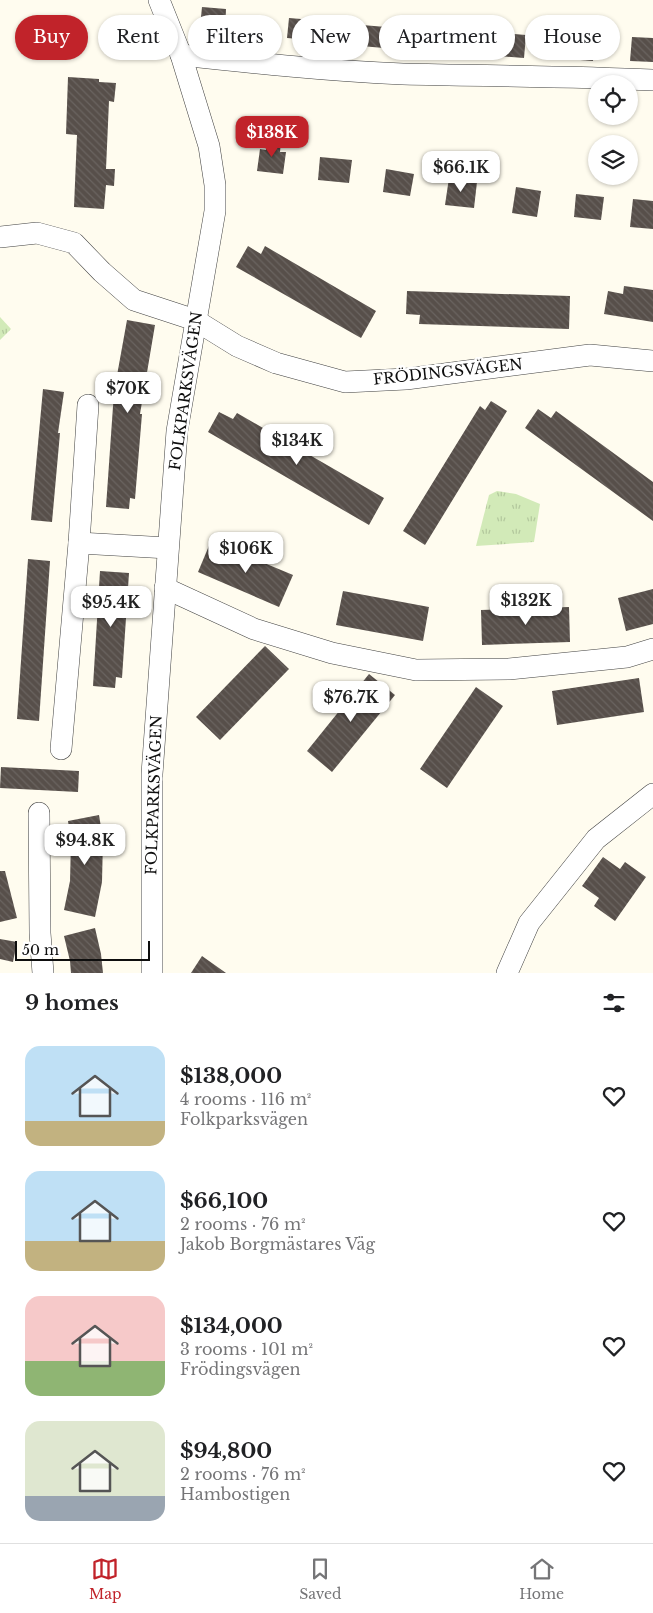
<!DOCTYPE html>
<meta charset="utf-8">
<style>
:root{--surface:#fff;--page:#f2f2f2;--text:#202124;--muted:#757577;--line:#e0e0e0;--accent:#c1232a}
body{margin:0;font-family:"Libre Baskerville",serif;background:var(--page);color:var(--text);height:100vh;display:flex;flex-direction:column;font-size:19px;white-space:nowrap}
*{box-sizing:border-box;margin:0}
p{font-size:16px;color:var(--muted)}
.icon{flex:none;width:28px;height:28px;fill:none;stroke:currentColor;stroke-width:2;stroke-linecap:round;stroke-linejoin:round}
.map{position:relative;height:973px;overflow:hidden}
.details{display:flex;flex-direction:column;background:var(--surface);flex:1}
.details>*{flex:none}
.hud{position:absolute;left:15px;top:15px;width:624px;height:45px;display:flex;gap:10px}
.tools{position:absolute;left:588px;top:75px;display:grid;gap:10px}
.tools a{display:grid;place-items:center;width:50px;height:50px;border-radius:50%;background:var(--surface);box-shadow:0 1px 4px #0004;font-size:25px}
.scale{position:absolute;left:15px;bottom:12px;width:135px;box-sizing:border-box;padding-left:5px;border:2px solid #0e0e0e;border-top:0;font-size:14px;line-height:18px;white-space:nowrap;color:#0e0e0e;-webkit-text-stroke:4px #fff;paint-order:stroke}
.price{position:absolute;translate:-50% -42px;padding:0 11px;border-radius:10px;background:#fff;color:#222;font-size:16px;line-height:32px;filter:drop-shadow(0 1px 2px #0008)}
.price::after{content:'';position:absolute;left:50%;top:30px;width:15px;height:11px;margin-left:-8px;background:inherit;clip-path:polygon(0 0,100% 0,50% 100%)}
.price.active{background:var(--accent);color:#fff}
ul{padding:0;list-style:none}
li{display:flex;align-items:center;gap:15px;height:125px;padding:0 25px}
li span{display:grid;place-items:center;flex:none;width:140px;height:100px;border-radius:15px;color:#555}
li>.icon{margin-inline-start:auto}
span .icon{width:60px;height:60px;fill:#fffc;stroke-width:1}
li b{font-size:21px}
h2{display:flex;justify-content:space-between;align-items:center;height:60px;padding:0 25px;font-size:21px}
.chip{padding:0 18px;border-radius:22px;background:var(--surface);box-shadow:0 1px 4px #0004;font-size:18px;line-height:45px}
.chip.active{background:var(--accent);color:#fff}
.dock{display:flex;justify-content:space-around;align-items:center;height:70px;border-top:1px solid var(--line);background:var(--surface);font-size:14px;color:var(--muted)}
.dock a{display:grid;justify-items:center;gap:2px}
.dock .active{color:var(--accent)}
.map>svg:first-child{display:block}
.park{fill:url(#park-tufts)}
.building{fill:url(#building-back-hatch)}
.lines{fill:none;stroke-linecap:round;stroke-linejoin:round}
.minor-casing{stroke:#414141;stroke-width:22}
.minor{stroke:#fff;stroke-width:21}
.labels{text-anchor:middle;stroke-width:5;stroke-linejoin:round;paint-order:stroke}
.street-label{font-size:15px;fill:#0e0e0e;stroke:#fff}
</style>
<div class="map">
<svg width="653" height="973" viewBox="0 0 653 973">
<defs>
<pattern id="park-tufts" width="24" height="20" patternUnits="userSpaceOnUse" patternTransform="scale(1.25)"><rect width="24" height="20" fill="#d2eab8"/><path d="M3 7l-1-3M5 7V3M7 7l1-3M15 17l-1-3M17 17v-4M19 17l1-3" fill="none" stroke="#b3c89d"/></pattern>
<pattern id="building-back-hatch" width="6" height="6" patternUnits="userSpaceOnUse" patternTransform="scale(1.25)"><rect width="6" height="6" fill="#574f4a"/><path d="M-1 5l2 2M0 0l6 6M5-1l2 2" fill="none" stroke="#6a6460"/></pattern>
</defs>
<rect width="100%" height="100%" fill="#fffcef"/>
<g class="park">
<polygon points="0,317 11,329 0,340"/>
<polygon points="497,491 516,494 540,504 534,542 476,546 489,495"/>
</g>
<g class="building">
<polygon points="202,7 226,9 225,30 200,27"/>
<polygon points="289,18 313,20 312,40 287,38"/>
<polygon points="350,24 386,27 384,48 349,45"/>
<polygon points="430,29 456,31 455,54 429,52"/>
<polygon points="500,33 526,35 524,58 498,56"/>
<polygon points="568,37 594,38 593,61 567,59"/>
<polygon points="632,37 653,38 653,62 630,61"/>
<polygon points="68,77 99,79 99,82 116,83 114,102 109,101 106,169 115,169 114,186 106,185 104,209 74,207 77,135 66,134"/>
<polygon points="267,140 281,141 280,152 286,152 283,174 257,171 260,149 266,150"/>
<polygon points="320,157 352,160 349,183 318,180"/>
<polygon points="386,169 414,174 410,196 383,192"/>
<polygon points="449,178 477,182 474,208 445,205"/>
<polygon points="516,187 541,191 537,217 512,213"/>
<polygon points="576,194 604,197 601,220 574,217"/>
<polygon points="633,199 653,201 653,229 630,227"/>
<polygon points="248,246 261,254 265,246 376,311 361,338 236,267"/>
<polygon points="624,286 653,290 653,322 604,314 608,291 623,294"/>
<polygon points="407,291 570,296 569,329 419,324 420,315 406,314"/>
<polygon points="127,320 155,325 140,414 142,414 135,499 130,498 129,509 106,507 114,392"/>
<polygon points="43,389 64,392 58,433 60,433 52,522 31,520"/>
<polygon points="491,401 507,411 425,545 403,531 480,406 485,410"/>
<polygon points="538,409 551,418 556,411 653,482 653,521 525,428"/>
<polygon points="219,412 233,419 237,413 384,498 369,525 208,432"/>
<polygon points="211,541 293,575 279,607 198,572"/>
<polygon points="28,559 50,561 39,721 17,719"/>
<polygon points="100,571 129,573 122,678 116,677 115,688 93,686"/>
<polygon points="653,589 653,624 626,631 618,598"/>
<polygon points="343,591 429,607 423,641 336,625"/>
<polygon points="569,607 570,642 482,645 481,610"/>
<polygon points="265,646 289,669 220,740 196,717"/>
<polygon points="369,674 395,695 332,772 307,751"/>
<polygon points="639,678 644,712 557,725 552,691"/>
<polygon points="476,687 503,706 447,788 420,769"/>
<polygon points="1,767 79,771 78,792 0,788"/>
<polygon points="99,815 103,839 102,882 95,917 64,910 70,881 71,841 68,821"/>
<polygon points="603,857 620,869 625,862 646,877 615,921 594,906 599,898 582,886"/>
<polygon points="0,871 5,871 17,918 0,922"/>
<polygon points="95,928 101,954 103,973 71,973 70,961 64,936"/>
<polygon points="0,939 17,942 13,962 0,959"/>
<polygon points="202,956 226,973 191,973"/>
</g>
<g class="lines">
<g class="minor-casing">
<g id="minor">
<path d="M 181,55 C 255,63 329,71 403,74 C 487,76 570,76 653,80"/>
<polyline points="0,237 37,233 74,243 102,272 134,300 195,320 237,346 276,363 345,382 406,379 590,355 653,361"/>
<polyline points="79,543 168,548"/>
<polyline points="165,588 254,629 332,653 416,670 509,669 627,657 653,649"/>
<polyline points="61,749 79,543 88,405"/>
<polyline points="39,813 40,933 43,973"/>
<polyline points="152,973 152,774 177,431 215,211 215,185 209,146 181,55 159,0"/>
<polyline points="507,973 529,923 596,839 653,794"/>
</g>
</g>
<use href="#minor" class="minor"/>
</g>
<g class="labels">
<g class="street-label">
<text transform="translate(448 372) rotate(-6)" y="5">FRÖDINGSVÄGEN</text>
<text transform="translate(186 391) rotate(-82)" y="5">FOLKPARKSVÄGEN</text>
<text transform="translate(154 795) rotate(-88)" y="5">FOLKPARKSVÄGEN</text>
</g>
</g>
</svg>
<div class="tools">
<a><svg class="icon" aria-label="locate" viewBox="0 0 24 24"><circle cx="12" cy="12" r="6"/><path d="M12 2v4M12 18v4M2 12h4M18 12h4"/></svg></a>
<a><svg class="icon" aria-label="layers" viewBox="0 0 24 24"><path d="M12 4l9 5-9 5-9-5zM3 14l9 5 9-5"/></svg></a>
</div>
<div class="scale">50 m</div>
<b class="price active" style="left:272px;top:158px">$138K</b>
<b class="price" style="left:461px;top:193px">$66.1K</b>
<b class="price" style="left:128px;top:414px">$70K</b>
<b class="price" style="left:297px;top:466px">$134K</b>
<b class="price" style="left:246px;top:574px">$106K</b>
<b class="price" style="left:526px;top:626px">$132K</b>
<b class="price" style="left:111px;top:628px">$95.4K</b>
<b class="price" style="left:351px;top:723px">$76.7K</b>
<b class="price" style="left:85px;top:866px">$94.8K</b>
<div class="hud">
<a class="chip active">Buy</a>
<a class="chip">Rent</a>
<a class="chip">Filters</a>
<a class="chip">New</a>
<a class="chip">Apartment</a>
<a class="chip">House</a>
</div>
</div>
<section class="details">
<h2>9 homes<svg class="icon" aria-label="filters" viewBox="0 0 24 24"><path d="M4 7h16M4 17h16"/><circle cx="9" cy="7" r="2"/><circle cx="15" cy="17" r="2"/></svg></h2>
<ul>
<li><span style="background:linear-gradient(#bfe0f5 75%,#c2b280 0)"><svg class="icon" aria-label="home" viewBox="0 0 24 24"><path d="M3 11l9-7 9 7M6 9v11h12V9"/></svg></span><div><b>$138,000</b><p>4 rooms · 116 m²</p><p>Folkparksvägen</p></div><svg class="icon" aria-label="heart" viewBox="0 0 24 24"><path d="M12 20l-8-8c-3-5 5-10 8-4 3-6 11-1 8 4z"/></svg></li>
<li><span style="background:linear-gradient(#bfe0f5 70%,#c2b280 0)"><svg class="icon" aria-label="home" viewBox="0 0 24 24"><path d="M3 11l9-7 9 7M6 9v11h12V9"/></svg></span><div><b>$66,100</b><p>2 rooms · 76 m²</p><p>Jakob Borgmästares Väg</p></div><svg class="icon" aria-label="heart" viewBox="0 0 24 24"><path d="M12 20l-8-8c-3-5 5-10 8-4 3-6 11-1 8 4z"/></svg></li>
<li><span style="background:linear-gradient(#f6c9c9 65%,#8fb573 0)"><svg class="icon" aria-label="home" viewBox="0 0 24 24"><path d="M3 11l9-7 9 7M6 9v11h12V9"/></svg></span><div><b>$134,000</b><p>3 rooms · 101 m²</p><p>Frödingsvägen</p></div><svg class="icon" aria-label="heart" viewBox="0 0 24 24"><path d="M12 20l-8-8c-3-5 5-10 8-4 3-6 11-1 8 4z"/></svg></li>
<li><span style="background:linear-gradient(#dfe7d0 75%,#9aa5b1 0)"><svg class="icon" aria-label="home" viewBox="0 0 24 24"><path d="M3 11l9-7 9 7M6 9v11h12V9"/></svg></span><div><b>$94,800</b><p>2 rooms · 76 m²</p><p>Hambostigen</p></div><svg class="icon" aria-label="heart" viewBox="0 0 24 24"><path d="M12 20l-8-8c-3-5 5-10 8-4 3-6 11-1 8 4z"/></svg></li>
</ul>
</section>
<nav class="dock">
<a class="active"><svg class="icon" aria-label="map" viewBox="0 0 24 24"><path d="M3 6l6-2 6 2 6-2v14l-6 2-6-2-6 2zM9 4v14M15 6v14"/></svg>Map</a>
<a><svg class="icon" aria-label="saved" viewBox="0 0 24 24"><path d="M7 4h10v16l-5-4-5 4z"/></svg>Saved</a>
<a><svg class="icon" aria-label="home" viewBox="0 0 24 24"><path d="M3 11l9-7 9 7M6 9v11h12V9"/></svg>Home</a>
</nav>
